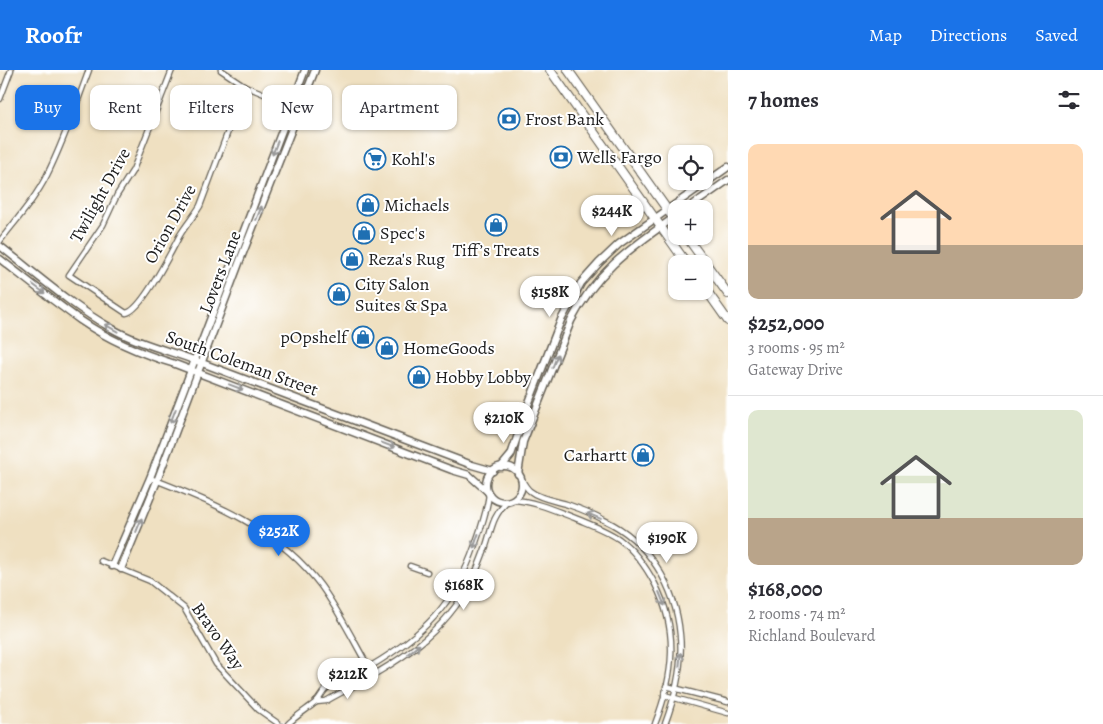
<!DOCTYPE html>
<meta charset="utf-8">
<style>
:root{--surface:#fff;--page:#f2f2f3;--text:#2b2b33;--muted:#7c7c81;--line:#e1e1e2;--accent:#1a73e8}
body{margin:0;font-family:Alegreya,serif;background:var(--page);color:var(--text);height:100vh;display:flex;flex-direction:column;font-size:19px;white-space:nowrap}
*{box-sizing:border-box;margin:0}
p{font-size:16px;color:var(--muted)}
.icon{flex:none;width:28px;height:28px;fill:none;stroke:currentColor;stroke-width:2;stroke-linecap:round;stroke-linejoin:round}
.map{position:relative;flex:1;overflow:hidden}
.details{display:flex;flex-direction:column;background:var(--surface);width:375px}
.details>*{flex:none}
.top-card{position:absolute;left:15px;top:15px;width:475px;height:45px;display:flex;gap:10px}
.tools{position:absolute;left:668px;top:75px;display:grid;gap:10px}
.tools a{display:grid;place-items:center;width:45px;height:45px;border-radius:10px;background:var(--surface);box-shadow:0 1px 4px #0004;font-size:25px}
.price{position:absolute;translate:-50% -42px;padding:0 11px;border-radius:18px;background:#fff;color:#222;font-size:16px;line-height:32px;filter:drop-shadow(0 1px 2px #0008)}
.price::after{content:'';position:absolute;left:50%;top:30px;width:15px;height:11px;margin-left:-8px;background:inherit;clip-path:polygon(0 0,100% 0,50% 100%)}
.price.selected{background:var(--accent);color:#fff}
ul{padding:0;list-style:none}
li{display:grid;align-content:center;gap:10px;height:265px;padding:0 20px}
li+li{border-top:1px solid var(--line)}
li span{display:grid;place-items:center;height:155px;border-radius:10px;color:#555}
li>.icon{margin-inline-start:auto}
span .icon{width:90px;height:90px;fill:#fffc;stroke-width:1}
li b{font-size:21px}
h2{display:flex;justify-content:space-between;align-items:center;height:60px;padding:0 20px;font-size:21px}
.pill{padding:0 18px;border-radius:10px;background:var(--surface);box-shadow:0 1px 4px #0004;font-size:18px;line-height:45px}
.pill.selected{background:var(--accent);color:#fff}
header{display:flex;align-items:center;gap:30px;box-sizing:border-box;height:70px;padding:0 25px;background:var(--accent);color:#fff}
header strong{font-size:24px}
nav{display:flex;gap:28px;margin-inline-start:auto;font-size:18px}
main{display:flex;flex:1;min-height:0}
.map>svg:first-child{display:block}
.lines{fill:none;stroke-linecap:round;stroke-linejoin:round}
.street-casing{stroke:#666156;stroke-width:7}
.secondary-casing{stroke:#666156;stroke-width:9}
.primary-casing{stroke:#666156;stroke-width:10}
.street{stroke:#fff;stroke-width:4.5}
.secondary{stroke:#fff;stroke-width:6}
.primary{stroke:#fff;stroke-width:8}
.oneway{stroke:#999}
.labels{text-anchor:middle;stroke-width:4;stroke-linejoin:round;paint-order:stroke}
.poi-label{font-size:18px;fill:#1c1c1c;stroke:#fff;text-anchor:start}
.street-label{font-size:18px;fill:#1c1c1c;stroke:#fff}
</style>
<header>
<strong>Roofr</strong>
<nav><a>Map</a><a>Directions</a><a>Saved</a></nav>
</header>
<main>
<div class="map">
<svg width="728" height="654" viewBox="0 0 728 654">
<rect width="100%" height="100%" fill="#fff"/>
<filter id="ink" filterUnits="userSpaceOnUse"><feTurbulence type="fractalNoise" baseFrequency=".02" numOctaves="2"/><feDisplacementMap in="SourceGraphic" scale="10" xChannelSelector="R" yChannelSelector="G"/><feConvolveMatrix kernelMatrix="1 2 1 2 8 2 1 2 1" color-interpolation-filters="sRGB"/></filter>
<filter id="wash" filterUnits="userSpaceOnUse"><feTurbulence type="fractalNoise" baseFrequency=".0096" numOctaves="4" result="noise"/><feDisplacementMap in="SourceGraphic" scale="20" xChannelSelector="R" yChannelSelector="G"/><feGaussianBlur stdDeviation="1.12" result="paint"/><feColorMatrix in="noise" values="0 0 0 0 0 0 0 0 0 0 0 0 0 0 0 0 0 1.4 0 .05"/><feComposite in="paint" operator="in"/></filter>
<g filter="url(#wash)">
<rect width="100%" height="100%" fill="#efe0c1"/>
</g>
<g filter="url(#ink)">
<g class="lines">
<g class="street-casing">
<g id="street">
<path d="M 172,0 L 133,100 L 117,125 L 103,155 L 69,205 L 126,243 C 142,241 172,180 180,165 C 186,155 194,146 200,136 L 245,16"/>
<polyline points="221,0 245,16 291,35"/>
<polyline points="0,29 11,0"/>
<path d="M 0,171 C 17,149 35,129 47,105 C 64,71 76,35 89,0"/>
<path d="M 150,408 C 213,432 279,459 321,516 C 341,544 356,576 373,605"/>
<path d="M 521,409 C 524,413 526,418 530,421 C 540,429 557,431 569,435 C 581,439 593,444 604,450 C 648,470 676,517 680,565 C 683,594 675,627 665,654"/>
<path d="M 513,430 C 534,431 554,440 575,448 C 589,454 606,460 619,469 C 635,481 646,497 655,514 C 679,561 674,605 655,654"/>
<polyline points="101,491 150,511 184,538 216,594 259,640 279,654"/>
<polyline points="410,496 427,502"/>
<polyline points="666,616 728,632"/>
<polyline points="664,625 728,643"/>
<path d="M 316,632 L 326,631 C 386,598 440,573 473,508 C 478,498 482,487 486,476 C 492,458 492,447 507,432"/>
<path d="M 288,654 C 296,646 306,640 315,633 C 320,629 322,622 327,618 C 339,609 357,604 371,596 C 423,565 455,534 475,475 C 481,458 487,442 489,424"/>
</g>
</g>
<g class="secondary-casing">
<g id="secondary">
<polyline points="687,139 728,110"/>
<path d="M 0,176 C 36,204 72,236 111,258 C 137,273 166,280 194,290 L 472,395 L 493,401"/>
<path d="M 0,189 C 27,210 53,231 80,250 C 109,270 142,284 175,294 L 452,400 L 469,405 L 487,421"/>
<circle cx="504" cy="414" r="18"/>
<polyline points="501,397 511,385 528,335 561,250 581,213 599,193 619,174 728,97"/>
<path d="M 518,404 L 523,372 L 571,251 C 597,200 631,178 676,146"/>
<polyline points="112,496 150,408 305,0"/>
<polyline points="121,499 157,411 241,188 315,0"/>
</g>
</g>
<g class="primary-casing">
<g id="primary">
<polyline points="550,0 687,194"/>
<polyline points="568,0 676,152"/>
<polyline points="686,166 728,224"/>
<polyline points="704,217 728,251"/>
</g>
</g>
<use href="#street" class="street"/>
<use href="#secondary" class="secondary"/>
<use href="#primary" class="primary"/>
</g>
<defs><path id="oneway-shaft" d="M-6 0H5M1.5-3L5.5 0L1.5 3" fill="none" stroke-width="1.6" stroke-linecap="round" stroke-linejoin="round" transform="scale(1.25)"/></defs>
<g class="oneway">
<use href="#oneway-shaft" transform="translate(275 78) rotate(111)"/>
<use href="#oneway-shaft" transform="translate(259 143) rotate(-68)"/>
<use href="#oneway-shaft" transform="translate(39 219) rotate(37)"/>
<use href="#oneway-shaft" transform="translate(111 258) rotate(-151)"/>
<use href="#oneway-shaft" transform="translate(555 291) rotate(-69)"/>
<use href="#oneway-shaft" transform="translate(236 317) rotate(21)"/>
<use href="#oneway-shaft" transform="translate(173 346) rotate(111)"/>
<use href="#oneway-shaft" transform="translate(388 375) rotate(21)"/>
<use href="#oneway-shaft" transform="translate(594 446) rotate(-158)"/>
<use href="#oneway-shaft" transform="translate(139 455) rotate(-68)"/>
<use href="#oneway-shaft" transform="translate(476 471) rotate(109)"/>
<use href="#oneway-shaft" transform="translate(662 529) rotate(68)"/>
<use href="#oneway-shaft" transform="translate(414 579) rotate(-38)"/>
<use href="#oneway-shaft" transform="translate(680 590) rotate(-85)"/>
</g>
</g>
<defs>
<g id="bank-ring" transform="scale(1.125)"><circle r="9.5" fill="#fff" stroke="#1f6fb2" stroke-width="1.5"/><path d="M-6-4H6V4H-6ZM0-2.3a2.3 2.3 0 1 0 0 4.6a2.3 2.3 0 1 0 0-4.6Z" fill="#1f6fb2"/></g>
<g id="supermarket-ring" transform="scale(1.125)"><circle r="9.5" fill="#fff" stroke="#1f6fb2" stroke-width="1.5"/><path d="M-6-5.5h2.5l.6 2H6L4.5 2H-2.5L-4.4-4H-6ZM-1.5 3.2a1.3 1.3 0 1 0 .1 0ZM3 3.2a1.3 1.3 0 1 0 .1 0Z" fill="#1f6fb2"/></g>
<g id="shop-ring" transform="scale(1.125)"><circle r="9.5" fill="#fff" stroke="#1f6fb2" stroke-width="1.5"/><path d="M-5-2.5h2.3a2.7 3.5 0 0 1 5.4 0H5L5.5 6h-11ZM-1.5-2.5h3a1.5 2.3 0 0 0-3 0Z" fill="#1f6fb2"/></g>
</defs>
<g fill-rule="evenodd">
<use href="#bank-ring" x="509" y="49"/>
<use href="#bank-ring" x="561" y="87"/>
<use href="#supermarket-ring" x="375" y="89"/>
<use href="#shop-ring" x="368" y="135"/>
<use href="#shop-ring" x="496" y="155"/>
<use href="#shop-ring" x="364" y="163"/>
<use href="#shop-ring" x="352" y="189"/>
<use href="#shop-ring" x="339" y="224"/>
<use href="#shop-ring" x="363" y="267"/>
<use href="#shop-ring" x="387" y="278"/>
<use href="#shop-ring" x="419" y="307"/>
<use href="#shop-ring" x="643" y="385"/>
</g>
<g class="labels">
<g class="poi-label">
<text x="525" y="55">Frost Bank</text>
<text x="577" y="93">Wells Fargo</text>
<text x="391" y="95">Kohl's</text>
<text x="384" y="141">Michaels</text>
<text x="380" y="169">Spec's</text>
<text x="496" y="186" text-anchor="middle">Tiff’s Treats</text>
<text x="368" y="195">Reza's Rug</text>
<text x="355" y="220">City Salon<tspan x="355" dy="21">Suites &amp; Spa</tspan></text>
<text x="347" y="273" text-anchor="end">pOpshelf</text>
<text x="403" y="284">HomeGoods</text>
<text x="435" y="313">Hobby Lobby</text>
<text x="627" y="391" text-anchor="end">Carhartt</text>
</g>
<g class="street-label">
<text transform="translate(100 125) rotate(-61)" y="6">Twilight Drive</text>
<text transform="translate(170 154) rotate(-61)" y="6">Orion Drive</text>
<text transform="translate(220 202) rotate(-69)" y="6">Lovers Lane</text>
<text transform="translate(242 293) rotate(20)" y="6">South Coleman Street</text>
<text transform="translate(218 566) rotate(55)" y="6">Bravo Way</text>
</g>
</g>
</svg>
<div class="tools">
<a><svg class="icon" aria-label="locate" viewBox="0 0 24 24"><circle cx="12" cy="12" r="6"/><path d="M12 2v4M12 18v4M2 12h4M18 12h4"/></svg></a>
<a>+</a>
<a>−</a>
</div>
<b class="price" style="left:612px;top:167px">$244K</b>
<b class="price" style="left:550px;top:248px">$158K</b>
<b class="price" style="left:504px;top:374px">$210K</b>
<b class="price selected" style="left:279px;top:487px">$252K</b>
<b class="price" style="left:667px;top:494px">$190K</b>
<b class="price" style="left:464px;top:541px">$168K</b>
<b class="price" style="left:348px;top:630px">$212K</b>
<div class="top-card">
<a class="pill selected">Buy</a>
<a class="pill">Rent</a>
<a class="pill">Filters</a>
<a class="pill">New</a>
<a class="pill">Apartment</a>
</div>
</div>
<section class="details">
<h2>7 homes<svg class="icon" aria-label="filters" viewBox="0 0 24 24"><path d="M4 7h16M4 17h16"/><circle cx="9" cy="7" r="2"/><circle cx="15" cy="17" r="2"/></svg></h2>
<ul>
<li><span style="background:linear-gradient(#ffd9b3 65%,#b9a48a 0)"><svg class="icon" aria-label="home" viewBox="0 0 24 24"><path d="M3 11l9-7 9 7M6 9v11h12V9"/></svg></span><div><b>$252,000</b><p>3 rooms · 95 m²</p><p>Gateway Drive</p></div></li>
<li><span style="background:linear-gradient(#dfe7d0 70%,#b9a48a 0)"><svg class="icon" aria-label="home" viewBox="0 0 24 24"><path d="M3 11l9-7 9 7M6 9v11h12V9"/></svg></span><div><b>$168,000</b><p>2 rooms · 74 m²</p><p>Richland Boulevard</p></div></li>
</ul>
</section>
</main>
